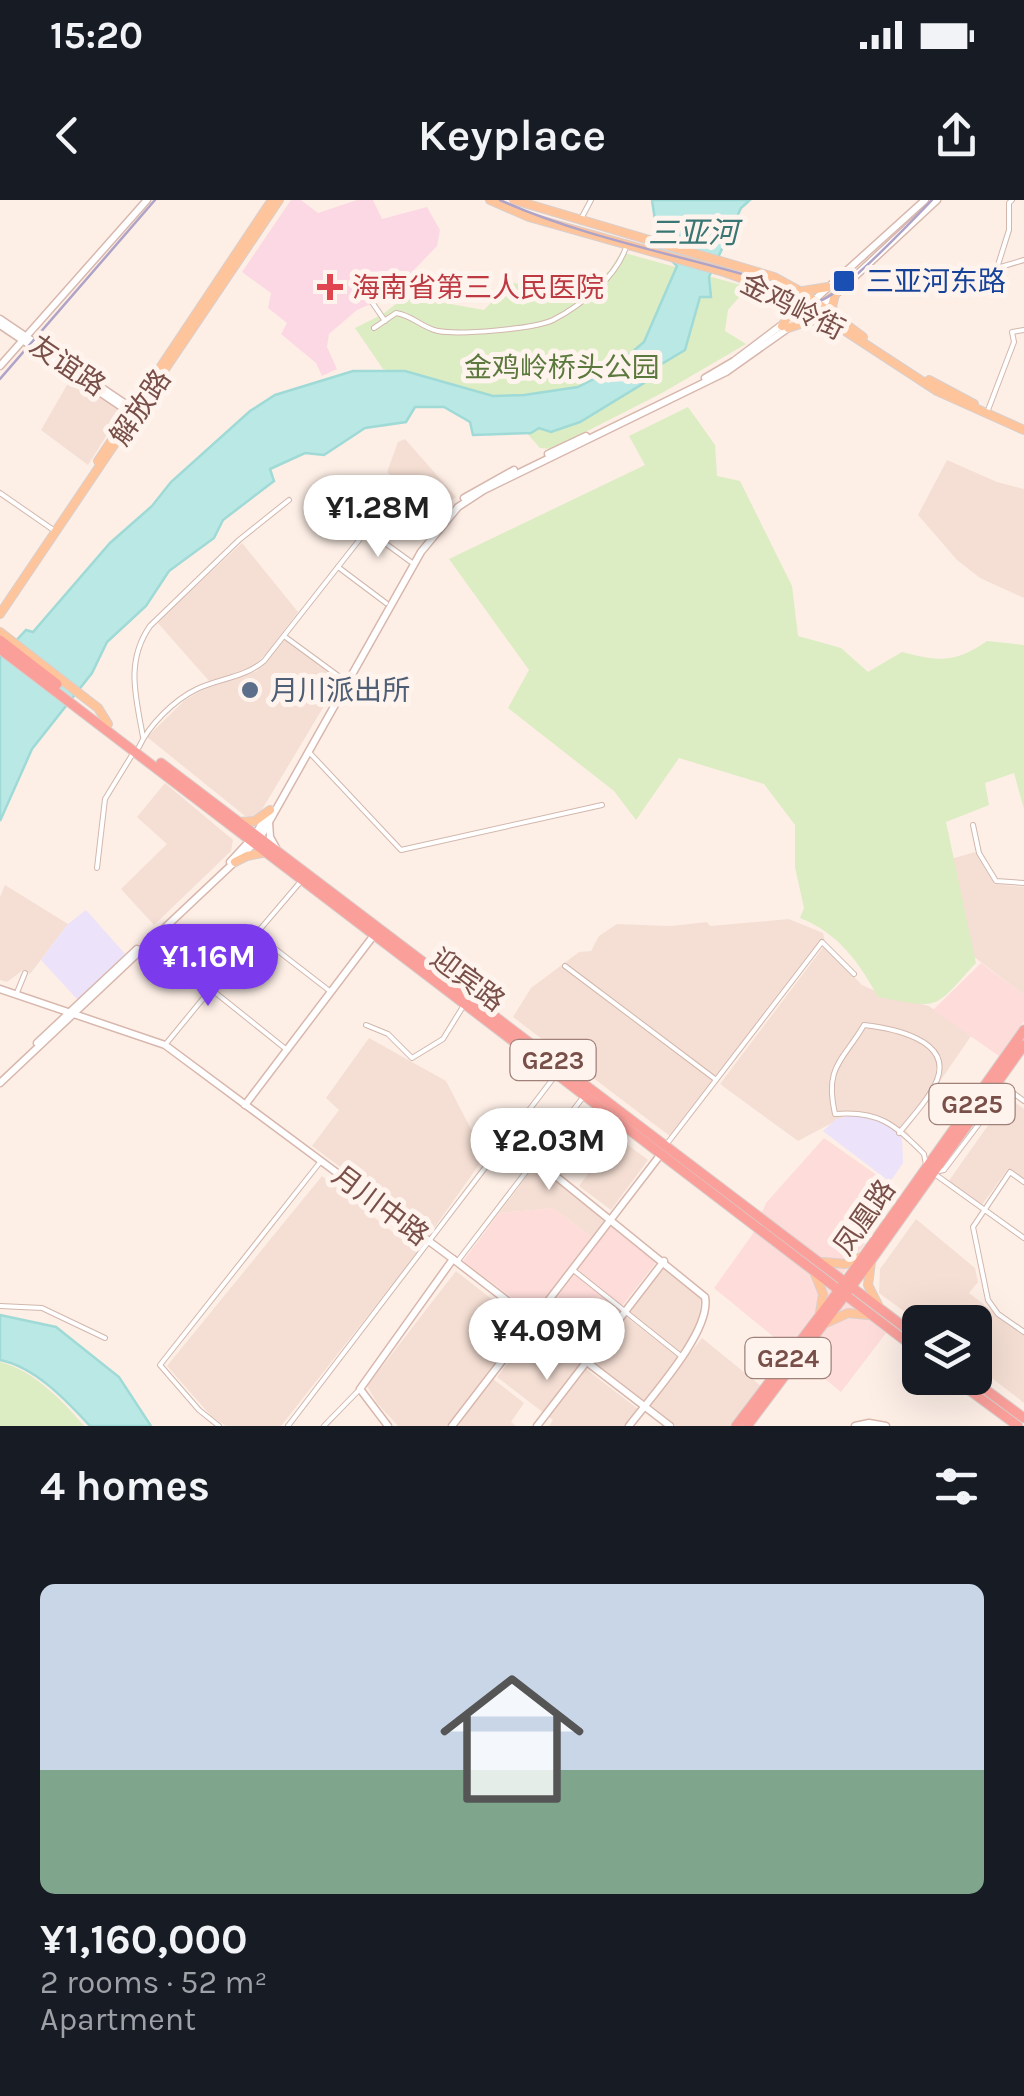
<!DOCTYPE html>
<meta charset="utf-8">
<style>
:root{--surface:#171b24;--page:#20242c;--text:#f1f3f6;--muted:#9ea1a6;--line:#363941;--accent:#7c3aed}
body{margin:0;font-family:Karla,"Noto Sans SC",sans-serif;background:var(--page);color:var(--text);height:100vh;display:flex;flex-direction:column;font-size:38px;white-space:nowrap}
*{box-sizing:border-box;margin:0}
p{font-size:32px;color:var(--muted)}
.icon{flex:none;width:55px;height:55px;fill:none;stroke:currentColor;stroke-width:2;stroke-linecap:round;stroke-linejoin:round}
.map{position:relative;height:1226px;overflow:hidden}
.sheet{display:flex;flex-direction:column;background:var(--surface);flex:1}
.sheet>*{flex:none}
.tools{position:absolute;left:902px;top:1105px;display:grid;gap:20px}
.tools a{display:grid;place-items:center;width:90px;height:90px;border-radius:15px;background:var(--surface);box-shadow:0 10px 40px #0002;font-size:50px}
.price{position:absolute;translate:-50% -85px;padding:0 22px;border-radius:35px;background:#fff;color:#222;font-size:32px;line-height:65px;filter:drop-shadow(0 2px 5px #0008)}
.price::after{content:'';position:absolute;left:50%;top:60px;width:30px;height:22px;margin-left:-15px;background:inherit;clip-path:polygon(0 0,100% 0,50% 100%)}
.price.current{background:var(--accent);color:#fff}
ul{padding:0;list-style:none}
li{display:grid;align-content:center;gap:20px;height:530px;padding:0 40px}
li+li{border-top:2px solid var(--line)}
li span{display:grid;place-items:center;height:310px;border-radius:15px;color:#555}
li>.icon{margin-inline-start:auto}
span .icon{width:180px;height:180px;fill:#fffc;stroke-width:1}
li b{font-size:42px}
h2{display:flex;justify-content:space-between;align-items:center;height:120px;padding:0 40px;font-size:42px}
.status{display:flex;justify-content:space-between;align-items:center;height:70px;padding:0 50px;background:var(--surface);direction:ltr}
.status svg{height:28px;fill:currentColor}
header{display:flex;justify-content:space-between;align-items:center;height:130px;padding:0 40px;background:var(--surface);font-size:45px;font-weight:600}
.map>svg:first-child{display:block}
.residential{fill:#f5dfd4}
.commercial{fill:#fedcd9}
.education{fill:#ece2fa}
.medical{fill:#fcd8e4}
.green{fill:#dcecc3}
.water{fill:#b9e8e5;stroke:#9fdad7;stroke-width:2.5}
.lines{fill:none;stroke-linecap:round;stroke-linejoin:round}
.street-casing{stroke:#d2b7ad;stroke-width:6}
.secondary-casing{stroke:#d8b7ad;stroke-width:9}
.primary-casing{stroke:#d9cecc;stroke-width:10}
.highway-casing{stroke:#d9cecc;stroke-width:11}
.street{stroke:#fff;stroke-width:4}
.secondary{stroke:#fff;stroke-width:6}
.primary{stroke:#fec59c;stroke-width:8}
.highway{stroke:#fa9f9a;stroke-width:9}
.tram{stroke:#afa3c8;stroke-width:2.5}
.transit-dot{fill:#1a4fb4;stroke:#fff4ed;stroke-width:4}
.health-dot{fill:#e0444e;stroke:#fff4ed;stroke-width:4}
.service-dot{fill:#5c6f8a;stroke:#fff4ed;stroke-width:4}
.labels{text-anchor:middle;stroke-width:10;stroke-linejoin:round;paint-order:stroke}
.shield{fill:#fff4ed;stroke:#a0817a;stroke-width:2.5}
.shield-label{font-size:25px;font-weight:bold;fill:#785049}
.transit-label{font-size:28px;fill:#164399;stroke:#fff4ed;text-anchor:start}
.health-label{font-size:28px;fill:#be3a42;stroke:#fff4ed;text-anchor:start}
.street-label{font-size:28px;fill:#785049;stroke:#fff4ed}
.park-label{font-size:28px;fill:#5b783d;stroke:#fff4ed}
.service-label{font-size:28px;fill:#4e5e75;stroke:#fff4ed;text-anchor:start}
.water-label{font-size:30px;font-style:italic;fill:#397674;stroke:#fff4ed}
</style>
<div class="status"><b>15:20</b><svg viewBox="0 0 49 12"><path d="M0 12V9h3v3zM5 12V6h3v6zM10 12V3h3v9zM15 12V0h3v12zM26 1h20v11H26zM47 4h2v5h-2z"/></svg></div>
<header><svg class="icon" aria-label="back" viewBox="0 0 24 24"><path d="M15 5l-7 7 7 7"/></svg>Keyplace<svg class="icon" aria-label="share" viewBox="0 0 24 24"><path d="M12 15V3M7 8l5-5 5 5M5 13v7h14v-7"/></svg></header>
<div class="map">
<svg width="1024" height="1226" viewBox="0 0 1024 1226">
<rect width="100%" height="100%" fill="#fdefe6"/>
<g class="residential">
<polygon points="71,178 122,211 88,265 41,230"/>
<polygon points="405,239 456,297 436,314 387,272 398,242"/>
<polygon points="947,260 997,282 1024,289 1024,398 980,378 957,360 918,315"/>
<polygon points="242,343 298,412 267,453 249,470 209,481 157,422"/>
<polygon points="285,438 339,481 260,613 252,617 245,616 147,537 185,500 204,489 257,471"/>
<polygon points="165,583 233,640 231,651 154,725 121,689 167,644 137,617"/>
<polygon points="975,652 994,684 1024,687 1024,795 969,753 951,659"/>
<polygon points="5,685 68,724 30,774 23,770 7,782 0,780 0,697"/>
<polygon points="789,719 823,733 825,742 671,937 513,817 531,788 579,752 591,751 599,736 617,724 671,726 707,722 710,726"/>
<polygon points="824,746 862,785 880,793 929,806 971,836 906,931 910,935 907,942 876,916 845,916 798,941 720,884"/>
<polygon points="369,838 446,881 485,956 430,1034 312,946 339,910 326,898"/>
<polygon points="1008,897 1024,909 1024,979 1008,969 982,1005 948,982"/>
<polygon points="616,936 648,960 611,1010 579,986"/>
<polygon points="535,965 606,1020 593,1038 553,1008 499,1013"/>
<polygon points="322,976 418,1052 281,1226 226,1226 212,1217 167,1166"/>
<polygon points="916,1019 975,1068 978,1082 969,1093 1024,1135 1024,1203 975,1165 975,1122 920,1123 879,1093 880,1069"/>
<polygon points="664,1065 701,1096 699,1125 680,1152 628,1110"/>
<polygon points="456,1071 526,1126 448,1226 398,1226 377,1203 367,1186"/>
<polygon points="625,1116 678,1157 644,1201 591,1160"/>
<polygon points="534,1129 638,1209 625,1226 549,1226 553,1220 497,1177"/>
<polygon points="702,1138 761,1186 730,1226 676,1226 649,1205"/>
<polygon points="492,1178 524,1203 511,1222 516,1226 458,1226"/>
</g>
<g class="commercial">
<polygon points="981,763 1024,795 1024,821 999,856 933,810"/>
<polygon points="824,938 895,988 877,1015 866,1042 831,1090 886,1133 841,1192 714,1088 752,1035 766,1003"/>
<polygon points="553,1008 593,1038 535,1115 463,1061 499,1013"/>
<polygon points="613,1024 658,1060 622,1106 577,1069"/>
<polygon points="575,1074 620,1111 585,1156 539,1120"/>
</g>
<g class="education">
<polygon points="86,710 126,755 78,800 41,760 68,724"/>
<polygon points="859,914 876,916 902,938 903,963 890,982 823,931 836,919"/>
</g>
<polygon class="medical" points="291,0 301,0 318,13 357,0 373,0 382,19 427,7 440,30 437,46 389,96 357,110 329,134 327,147 337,169 322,176 316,163 281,134 287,123 268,108 271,93 242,72"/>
<g class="green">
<polygon points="621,52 748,87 728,110 725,131 746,144 662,193 552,249 540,248 493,195 383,169 355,128 383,114 406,96 484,110 511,82 573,99 609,71"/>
<path d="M 688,207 L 715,245 L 717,276 L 740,281 L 792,386 L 798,436 L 841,448 L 868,472 L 902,452 C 940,462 955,463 987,441 L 1024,445 L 1024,609 L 1014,573 L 985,583 L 989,605 L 946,622 L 976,763 C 932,810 943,809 878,797 C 859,762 838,733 800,718 L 804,708 L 795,667 L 795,625 L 764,584 L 679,558 L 636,620 L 614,591 L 508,508 L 529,470 L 449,359 L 645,265 L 629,236 Z"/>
<path d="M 0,1162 C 33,1170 63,1201 84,1226 L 0,1226 Z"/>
</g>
<g class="water">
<polygon points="652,0 750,0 741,8 709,77 711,97 700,97 685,150 655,168 644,183 580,222 551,232 539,228 531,233 473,235 470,222 444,207 415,207 406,222 365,228 324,255 305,253 270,269 274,281 223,320 214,338 169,371 146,406 107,442 92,473 32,549 0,621 0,458 26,430 33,432 110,343 152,306 171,282 250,211 275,195 353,171 405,171 493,196 524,195 578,187 611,170 644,142 677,66 659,48"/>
<path d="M 0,1115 L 56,1127 L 119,1177 L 151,1226 L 90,1226 C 66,1200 35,1167 0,1160 Z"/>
</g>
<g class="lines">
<g class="street-casing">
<g id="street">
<polyline points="582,17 591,0"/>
<polyline points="997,68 1009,30 1009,3 1012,0"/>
<polyline points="997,68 1024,60"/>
<polyline points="363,89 385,121"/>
<path d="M 374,128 L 396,113 C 412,115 422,128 438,131 C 460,135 534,129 553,120 C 582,105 618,76 627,44"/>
<polyline points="988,210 1014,142 1012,132 1024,130"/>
<polyline points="0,293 52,329"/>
<polyline points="350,309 367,330 411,362"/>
<polyline points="338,367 386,403"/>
<polyline points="284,436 344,480"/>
<path d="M 143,537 C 136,497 125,462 150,426 L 239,340 L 289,300"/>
<path d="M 139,547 C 149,525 174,500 197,489 C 220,478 244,478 264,461 L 367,330"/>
<polyline points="308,551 401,650 602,605"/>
<polyline points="973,625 979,653 996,681 1024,683"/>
<polyline points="97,668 105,599 132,555"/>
<polyline points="302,680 256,734 331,792"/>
<polyline points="151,741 287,850"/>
<polyline points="565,766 715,879"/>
<polyline points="16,795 25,773"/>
<polyline points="366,825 388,834 412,858 443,839 464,805"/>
<polyline points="165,845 256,734"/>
<polyline points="1000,883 1024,901"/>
<path d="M 899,933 C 912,917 929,899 937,880 C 953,839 890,828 864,825 C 843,861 824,866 835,914 C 878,910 894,924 924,954 L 926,965"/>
<polyline points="666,945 822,742 854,774"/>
<polyline points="939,971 944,970 1006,888"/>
<polyline points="936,975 1024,1038"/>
<polyline points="1024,982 1010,972 973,1027 988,1100 998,1114 1024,1132"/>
<polyline points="457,1062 584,896"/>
<polyline points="572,1069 681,1156"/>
<polyline points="0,1106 42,1108 105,1138"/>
<polyline points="219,1226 199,1210 160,1165 321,961"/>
<polyline points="288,1226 555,876"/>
<polyline points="324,1226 360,1189"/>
</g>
</g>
<g class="secondary-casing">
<g id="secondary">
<polyline points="0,119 136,211"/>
<polyline points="0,125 132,214"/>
<polyline points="0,166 147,0"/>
<polyline points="705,178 734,161 812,102 925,0"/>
<polyline points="548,254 586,236"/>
<polyline points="464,298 514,270"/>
<polyline points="269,622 270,637 276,648"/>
<polyline points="230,662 255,635 268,613"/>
<polyline points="0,789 165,845 453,1059 670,1226"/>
<polyline points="37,843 137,749"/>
<polyline points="0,883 260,638 421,352 458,307 484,290 726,172 835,95 937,0"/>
<polyline points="245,905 374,735"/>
<path d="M 510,939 L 705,1097 C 712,1131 650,1198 629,1226"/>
<polyline points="388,1226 360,1189 453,1059"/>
<polyline points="452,1226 661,954"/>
<polyline points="537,1226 664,1061"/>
<polyline points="855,1226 869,1223 886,1226"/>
</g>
</g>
<g class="primary-casing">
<g id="primary">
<polyline points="490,0 529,17 724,72 775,90 833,123 937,191 1024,230"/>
<polyline points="514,0 774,77 805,94 863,137"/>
<polyline points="803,91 828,87"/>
<polyline points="835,115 832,106 835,95"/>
<polyline points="782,126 792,111 788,98"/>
<polyline points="788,128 809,121 827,122"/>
<polyline points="929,180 974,204"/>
<polyline points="98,261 272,0"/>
<polyline points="0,414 279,0"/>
<polyline points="0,432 98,508 108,524"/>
<polyline points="238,622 255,621 270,610"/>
<polyline points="235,662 247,656 267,652"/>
<polyline points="822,1062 846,1064 861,1057"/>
<polyline points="871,1062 868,1085 878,1105"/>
<polyline points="815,1074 823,1094 820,1113"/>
<polyline points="826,1123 848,1113 868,1115"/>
</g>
</g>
<g class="highway-casing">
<g id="highway">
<polyline points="0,440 57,484"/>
<polyline points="0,449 920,1152"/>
<polyline points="161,563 920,1139"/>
<polyline points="953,1178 1018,1226"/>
<polyline points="970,1178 1024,1218"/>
<polyline points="736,1226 846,1081 1024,830"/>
<polyline points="747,1226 872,1059 1024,845"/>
</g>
</g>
<use href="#street" class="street"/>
<use href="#secondary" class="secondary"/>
<use href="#primary" class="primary"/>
<use href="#highway" class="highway"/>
<g class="tram">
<path d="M 500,0 C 577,35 673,54 756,78 C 775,83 799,106 819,101 C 841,96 913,20 932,0"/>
<polyline points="0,179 155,0"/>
</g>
</g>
<rect class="transit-dot" x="832" y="69" width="24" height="24" rx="5"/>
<path class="health-dot" d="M325 72h10v10h10v10h-10v10h-10v-10h-10v-10h10z"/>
<circle class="service-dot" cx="250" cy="490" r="10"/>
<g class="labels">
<g class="shield">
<rect x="510.5" y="840" width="85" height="40" rx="8"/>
<rect x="929.5" y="884" width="85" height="40" rx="8"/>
<rect x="745.5" y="1138" width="85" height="40" rx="8"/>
</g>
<g class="shield-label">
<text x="553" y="869">G223</text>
<text x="972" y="913">G225</text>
<text x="788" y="1167">G224</text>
</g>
<g class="transit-label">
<text x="866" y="91">三亚河东路</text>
</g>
<g class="health-label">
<text x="352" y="97">海南省第三人民医院</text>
</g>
<g class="street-label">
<text transform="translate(793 106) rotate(27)" y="10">金鸡岭街</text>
<text transform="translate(68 165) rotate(34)" y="10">友谊路</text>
<text transform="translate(140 207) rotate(-56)" y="10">解放路</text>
<text transform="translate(468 779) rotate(37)" y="10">迎宾路</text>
<text transform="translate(381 1005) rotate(37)" y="10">月川中路</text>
<text transform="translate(864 1017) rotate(-55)" y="10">凤凰路</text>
</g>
<g class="park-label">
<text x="562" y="177">金鸡岭桥头公园</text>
</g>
<g class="service-label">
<text x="270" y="500">月川派出所</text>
</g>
<g class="water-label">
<text x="693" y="43">三亚河</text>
</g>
</g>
</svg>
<div class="tools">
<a><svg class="icon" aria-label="layers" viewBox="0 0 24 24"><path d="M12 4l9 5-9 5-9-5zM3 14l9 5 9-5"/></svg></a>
</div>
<b class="price" style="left:378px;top:360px">¥1.28M</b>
<b class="price current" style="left:208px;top:809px">¥1.16M</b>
<b class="price" style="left:549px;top:993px">¥2.03M</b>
<b class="price" style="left:547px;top:1183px">¥4.09M</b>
</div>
<section class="sheet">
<h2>4 homes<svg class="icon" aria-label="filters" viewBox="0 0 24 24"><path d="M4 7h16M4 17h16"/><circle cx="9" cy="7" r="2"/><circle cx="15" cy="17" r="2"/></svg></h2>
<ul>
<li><span style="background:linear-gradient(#c9d6e8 60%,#7fa58c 0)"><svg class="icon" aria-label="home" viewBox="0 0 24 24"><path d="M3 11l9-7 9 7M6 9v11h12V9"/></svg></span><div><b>¥1,160,000</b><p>2 rooms · 52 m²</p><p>Apartment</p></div></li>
</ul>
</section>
